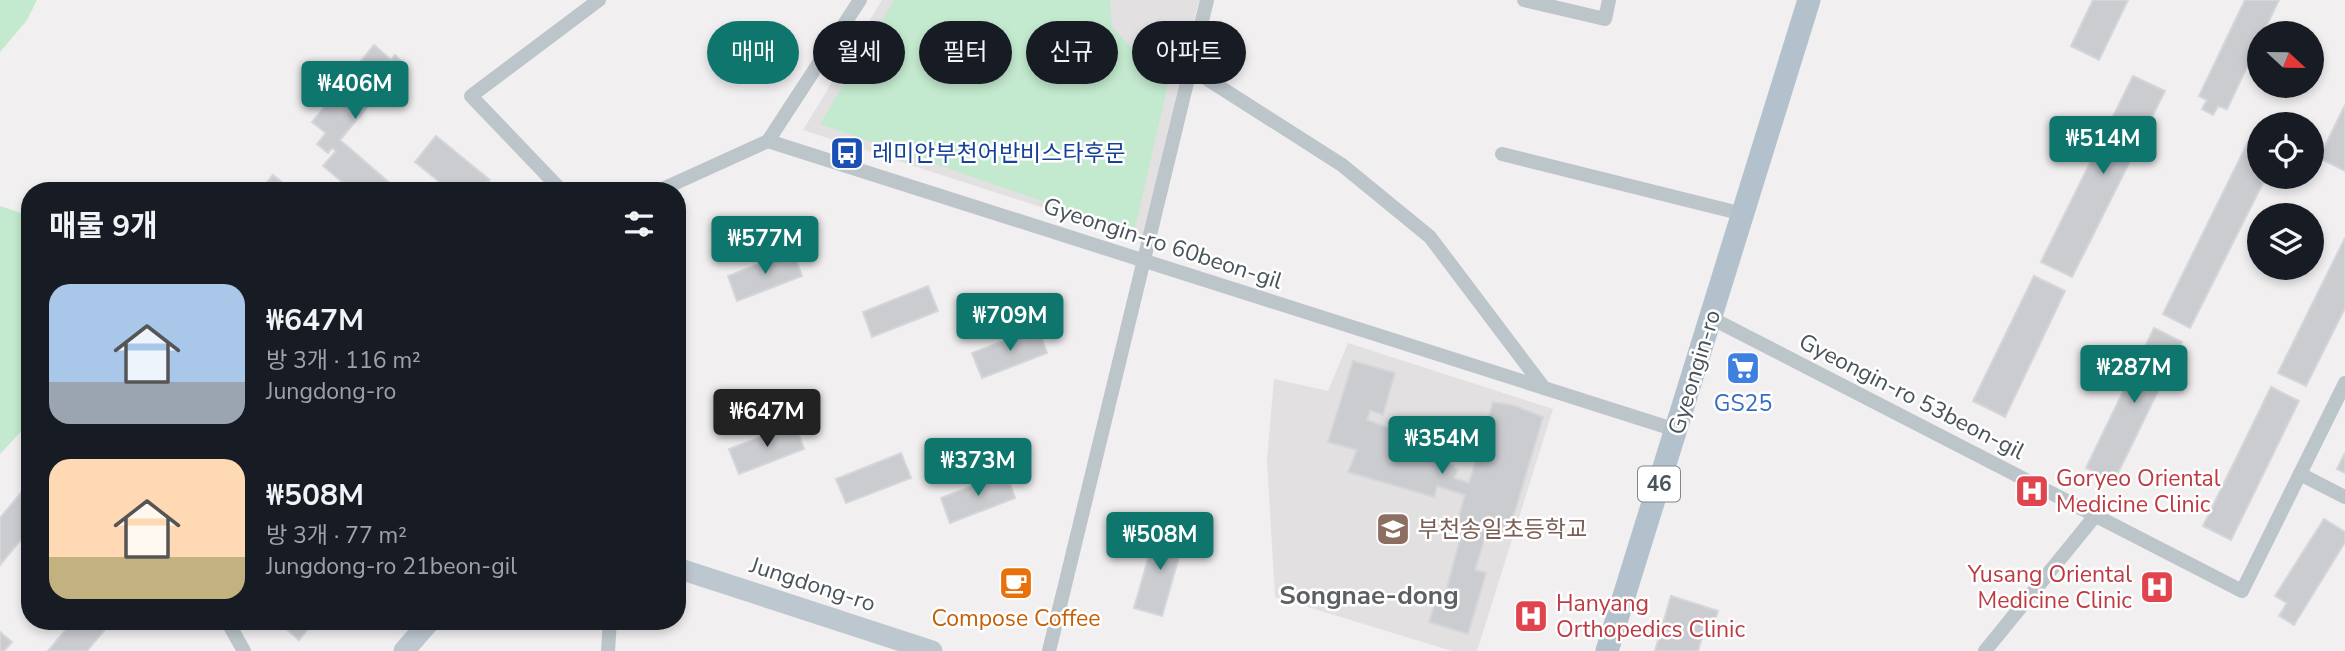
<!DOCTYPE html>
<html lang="ko">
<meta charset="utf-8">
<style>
:root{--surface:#171b24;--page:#242831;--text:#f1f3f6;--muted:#9ea1a6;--accent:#0f766e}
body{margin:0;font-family:"Nunito Sans","Noto Sans KR",sans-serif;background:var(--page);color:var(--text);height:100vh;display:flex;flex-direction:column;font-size:26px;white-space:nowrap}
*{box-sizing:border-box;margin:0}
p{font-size:23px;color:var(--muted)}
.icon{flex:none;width:38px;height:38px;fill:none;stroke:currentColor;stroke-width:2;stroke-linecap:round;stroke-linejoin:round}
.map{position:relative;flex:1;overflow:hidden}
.sheet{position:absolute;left:21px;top:182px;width:665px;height:448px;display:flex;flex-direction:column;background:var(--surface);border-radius:28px;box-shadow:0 4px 10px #0003}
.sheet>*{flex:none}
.top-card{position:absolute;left:707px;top:21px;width:665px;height:63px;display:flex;gap:14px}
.needle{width:46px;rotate:112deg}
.fabs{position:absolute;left:2247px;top:21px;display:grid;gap:14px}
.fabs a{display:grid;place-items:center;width:77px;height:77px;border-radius:50%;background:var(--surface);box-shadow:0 4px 10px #0003;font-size:35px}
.price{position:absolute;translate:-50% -60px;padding:0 16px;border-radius:7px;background:var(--accent);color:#fff;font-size:23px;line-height:46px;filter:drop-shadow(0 2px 4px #0008)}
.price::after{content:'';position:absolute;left:50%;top:42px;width:21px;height:16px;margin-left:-10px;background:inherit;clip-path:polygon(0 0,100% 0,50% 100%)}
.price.on{background:#222;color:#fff}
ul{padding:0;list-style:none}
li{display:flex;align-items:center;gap:21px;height:175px;padding:0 28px}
li span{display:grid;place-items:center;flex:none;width:196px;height:140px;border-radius:21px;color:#555}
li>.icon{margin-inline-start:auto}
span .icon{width:84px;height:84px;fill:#fffc;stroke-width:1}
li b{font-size:30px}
h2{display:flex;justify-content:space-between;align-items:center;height:84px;padding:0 28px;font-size:30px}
.tag{padding:0 24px;border-radius:32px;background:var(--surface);box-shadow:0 4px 10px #0003;font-size:24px;line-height:63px}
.tag.on{background:var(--accent);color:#fff}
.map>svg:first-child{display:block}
.education{fill:#e2e0e1}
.green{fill:#c3eace}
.building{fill:#caccd0;stroke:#d4d6da;stroke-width:2}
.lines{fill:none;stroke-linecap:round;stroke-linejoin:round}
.street{stroke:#bcc5ca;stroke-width:14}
.secondary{stroke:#bdc7cf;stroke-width:21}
.primary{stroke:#b2c1cb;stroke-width:23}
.labels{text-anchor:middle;stroke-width:5;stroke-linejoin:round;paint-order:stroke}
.shield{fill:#fff;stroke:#80878c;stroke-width:2}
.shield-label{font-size:21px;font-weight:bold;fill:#49545a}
.transit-label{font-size:23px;fill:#164399;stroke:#fff;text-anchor:start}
.street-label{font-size:23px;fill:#49545a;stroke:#fff}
.shop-label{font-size:23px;fill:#366cbe;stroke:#fff}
.health-label{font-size:23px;fill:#be3a42;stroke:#fff;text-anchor:start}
.education-label{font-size:23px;fill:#785e54;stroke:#fff;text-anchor:start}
.food-label{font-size:23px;fill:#c56008;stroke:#fff}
.quarter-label{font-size:26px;font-weight:bold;fill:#5d6063;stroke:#fff}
</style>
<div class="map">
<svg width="2345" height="651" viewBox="0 0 2345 651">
<rect width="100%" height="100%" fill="#f1eff0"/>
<g class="education">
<polygon points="882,0 1199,0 1142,240 803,130"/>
<polygon points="1348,343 1553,409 1477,651 1452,651 1275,597 1267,460 1274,379 1328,391"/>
</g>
<g class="green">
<polygon points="0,0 37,0 27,20 0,52"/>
<polygon points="894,0 1110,0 1112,27 1133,49 1172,67 1134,233 820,124"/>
<polygon points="0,206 30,216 30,422 0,454"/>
</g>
<g class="building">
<polygon points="2093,0 2128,0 2099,60 2071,46"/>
<polygon points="2245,0 2279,0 2263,33 2259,33 2259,42 2227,109 2218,106 2213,115 2202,109 2207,100 2199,96"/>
<polygon points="374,45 391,60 395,55 403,63 340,140 399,191 353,191 323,166 336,151 332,148 328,153 317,144 326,133 312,122"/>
<polygon points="2133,76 2165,91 2072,277 2041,262"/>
<polygon points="2345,105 2345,171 2319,158"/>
<polygon points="2255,128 2259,130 2259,177 2266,177 2190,328 2163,314"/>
<polygon points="436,136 490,180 483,188 486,191 451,191 415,162"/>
<polygon points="273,175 290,189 294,185 301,191 260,191"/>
<polygon points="2345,238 2345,308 2306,386 2278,373"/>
<polygon points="793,251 802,276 737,301 728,276"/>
<polygon points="2034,276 2065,291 2005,417 1973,401"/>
<polygon points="928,286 938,311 872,337 863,312"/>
<polygon points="1038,328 1047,353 982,378 972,353"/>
<polygon points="2154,328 2182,342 2114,481 2086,468"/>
<polygon points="1353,361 1395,373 1383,415 1370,410 1367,420 1424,440 1458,470 1454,478 1469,483 1493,402 1515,406 1543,417 1507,538 1490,532 1488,537 1485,536 1475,570 1486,573 1468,634 1429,622 1437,597 1444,599 1463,528 1456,526 1465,495 1437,486 1434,497 1348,472 1357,450 1328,442"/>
<polygon points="2271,387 2299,401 2231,540 2203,526"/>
<polygon points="677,398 685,419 677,422"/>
<polygon points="795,424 804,449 739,474 729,449"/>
<polygon points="901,453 911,478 846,503 836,479"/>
<polygon points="2345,453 2345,473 2337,469"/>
<polygon points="1006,473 1015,498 950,523 941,498"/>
<polygon points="30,482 30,529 0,565 0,518"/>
<polygon points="2324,519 2345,532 2345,542 2294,625 2279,616 2287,603 2275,596"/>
<polygon points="1157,528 1185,536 1162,616 1134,608"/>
<polygon points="1671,596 1718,611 1711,632 1704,630 1698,651 1655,651"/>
<polygon points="73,621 112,621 87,651 48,651"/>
<polygon points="277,621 314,621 299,640"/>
<polygon points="0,632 12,642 4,651 0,651"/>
</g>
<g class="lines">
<g class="street">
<polyline points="1524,0 1605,19 1609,0"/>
<polyline points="1190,68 1342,165 1430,237 1544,388"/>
<polyline points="768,141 1676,430"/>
<polyline points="1502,154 1743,214"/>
<polyline points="562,191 471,96 599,0"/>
<polyline points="658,191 768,141 860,0"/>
<polyline points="1711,318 2242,591 2345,383"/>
<polyline points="2300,474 2345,497"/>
<polyline points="227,621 244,651"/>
<polyline points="608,651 610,621"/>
<polyline points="1049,651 1207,0"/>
<polyline points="1985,651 2095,516"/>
</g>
<g class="secondary">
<polyline points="677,568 932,651"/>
<polyline points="404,651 430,621"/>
</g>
<polyline class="primary" points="1607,651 1809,0"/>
</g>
<defs>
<g id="bus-square" transform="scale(1.75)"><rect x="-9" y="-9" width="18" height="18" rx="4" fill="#1a4fb4" stroke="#fff"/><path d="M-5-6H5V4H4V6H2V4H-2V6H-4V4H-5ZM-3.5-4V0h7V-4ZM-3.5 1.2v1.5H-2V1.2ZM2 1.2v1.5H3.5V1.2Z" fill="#fff"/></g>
<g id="supermarket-square" transform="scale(1.75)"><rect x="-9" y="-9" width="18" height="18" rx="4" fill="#3f7fe0" stroke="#fff"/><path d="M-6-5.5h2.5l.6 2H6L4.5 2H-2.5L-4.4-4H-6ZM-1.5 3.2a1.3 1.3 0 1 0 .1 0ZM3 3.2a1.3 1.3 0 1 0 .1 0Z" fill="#fff"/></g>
<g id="hospital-square" transform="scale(1.75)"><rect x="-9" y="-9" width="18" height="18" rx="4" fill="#e0444e" stroke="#fff"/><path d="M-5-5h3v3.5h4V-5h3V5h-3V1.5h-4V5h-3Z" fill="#fff"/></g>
<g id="school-square" transform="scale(1.75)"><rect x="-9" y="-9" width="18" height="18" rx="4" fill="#8d6e63" stroke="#fff"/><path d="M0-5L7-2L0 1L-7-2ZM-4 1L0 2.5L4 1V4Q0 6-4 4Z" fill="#fff"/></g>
<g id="cafe-square" transform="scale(1.75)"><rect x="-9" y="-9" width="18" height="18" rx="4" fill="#e8710a" stroke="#fff"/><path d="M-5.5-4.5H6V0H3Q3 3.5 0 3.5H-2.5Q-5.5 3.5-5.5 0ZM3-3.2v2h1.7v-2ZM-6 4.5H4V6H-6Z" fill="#fff"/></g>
</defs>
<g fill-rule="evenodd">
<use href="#bus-square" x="847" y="153"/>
<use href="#supermarket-square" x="1743" y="368"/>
<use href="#hospital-square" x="2032" y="491"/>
<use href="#school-square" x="1393" y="529"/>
<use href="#cafe-square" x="1016" y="583"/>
<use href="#hospital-square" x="2157" y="587"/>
<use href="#hospital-square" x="1531" y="616"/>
</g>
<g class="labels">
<rect class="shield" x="1638" y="466.5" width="42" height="35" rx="5"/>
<g class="shield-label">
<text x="1659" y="491">46</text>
</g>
<g class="transit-label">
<text x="872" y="161">레미안부천어반비스타후문</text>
</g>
<g class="street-label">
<text transform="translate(1163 243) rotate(18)" y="8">Gyeongin-ro 60beon-gil</text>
<text transform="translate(1694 372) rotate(-73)" y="8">Gyeongin-ro</text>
<text transform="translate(1912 396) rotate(27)" y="8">Gyeongin-ro 53beon-gil</text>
<text transform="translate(813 584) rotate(18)" y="8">Jungdong-ro</text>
</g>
<g class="shop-label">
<text x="1743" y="411">GS25</text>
</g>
<g class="health-label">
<text x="2056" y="486">Goryeo Oriental<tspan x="2056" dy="26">Medicine Clinic</tspan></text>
<text x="2132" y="582" text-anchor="end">Yusang Oriental<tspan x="2132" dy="26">Medicine Clinic</tspan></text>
<text x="1556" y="611">Hanyang<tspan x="1556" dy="26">Orthopedics Clinic</tspan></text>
</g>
<g class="education-label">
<text x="1418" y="537">부천송일초등학교</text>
</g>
<g class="food-label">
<text x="1016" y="626">Compose Coffee</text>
</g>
<g class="quarter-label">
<text x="1369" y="604">Songnae-dong</text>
</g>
</g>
</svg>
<div class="fabs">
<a><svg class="needle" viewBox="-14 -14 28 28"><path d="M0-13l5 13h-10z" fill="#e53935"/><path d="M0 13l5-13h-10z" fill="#9ea1a6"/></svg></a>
<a><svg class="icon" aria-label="locate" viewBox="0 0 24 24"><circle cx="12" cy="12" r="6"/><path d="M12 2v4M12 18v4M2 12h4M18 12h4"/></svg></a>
<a><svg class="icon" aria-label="layers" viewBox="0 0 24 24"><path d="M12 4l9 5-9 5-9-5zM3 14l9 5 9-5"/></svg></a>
</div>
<b class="price" style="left:355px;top:121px">₩406M</b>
<b class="price" style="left:2103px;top:176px">₩514M</b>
<b class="price" style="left:765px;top:276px">₩577M</b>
<b class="price" style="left:1010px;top:353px">₩709M</b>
<b class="price" style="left:2134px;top:405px">₩287M</b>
<b class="price on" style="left:767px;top:449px">₩647M</b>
<b class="price" style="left:1442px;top:476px">₩354M</b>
<b class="price" style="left:978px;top:498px">₩373M</b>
<b class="price" style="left:1160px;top:572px">₩508M</b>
<div class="top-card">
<a class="tag on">매매</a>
<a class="tag">월세</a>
<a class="tag">필터</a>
<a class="tag">신규</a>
<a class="tag">아파트</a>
</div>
<section class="sheet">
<h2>매물 9개<svg class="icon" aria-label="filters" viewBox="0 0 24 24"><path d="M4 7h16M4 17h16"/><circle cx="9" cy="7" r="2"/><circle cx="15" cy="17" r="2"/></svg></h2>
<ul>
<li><span style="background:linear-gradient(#a9c7e8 70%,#9aa5b1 0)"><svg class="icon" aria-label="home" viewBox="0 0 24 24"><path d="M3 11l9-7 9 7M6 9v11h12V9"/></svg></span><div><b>₩647M</b><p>방 3개 · 116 m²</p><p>Jungdong-ro</p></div></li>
<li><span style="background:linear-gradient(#ffd9b3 70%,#c2b280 0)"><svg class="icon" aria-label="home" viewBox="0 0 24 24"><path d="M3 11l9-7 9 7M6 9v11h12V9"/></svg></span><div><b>₩508M</b><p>방 3개 · 77 m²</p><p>Jungdong-ro 21beon-gil</p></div></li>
</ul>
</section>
</div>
